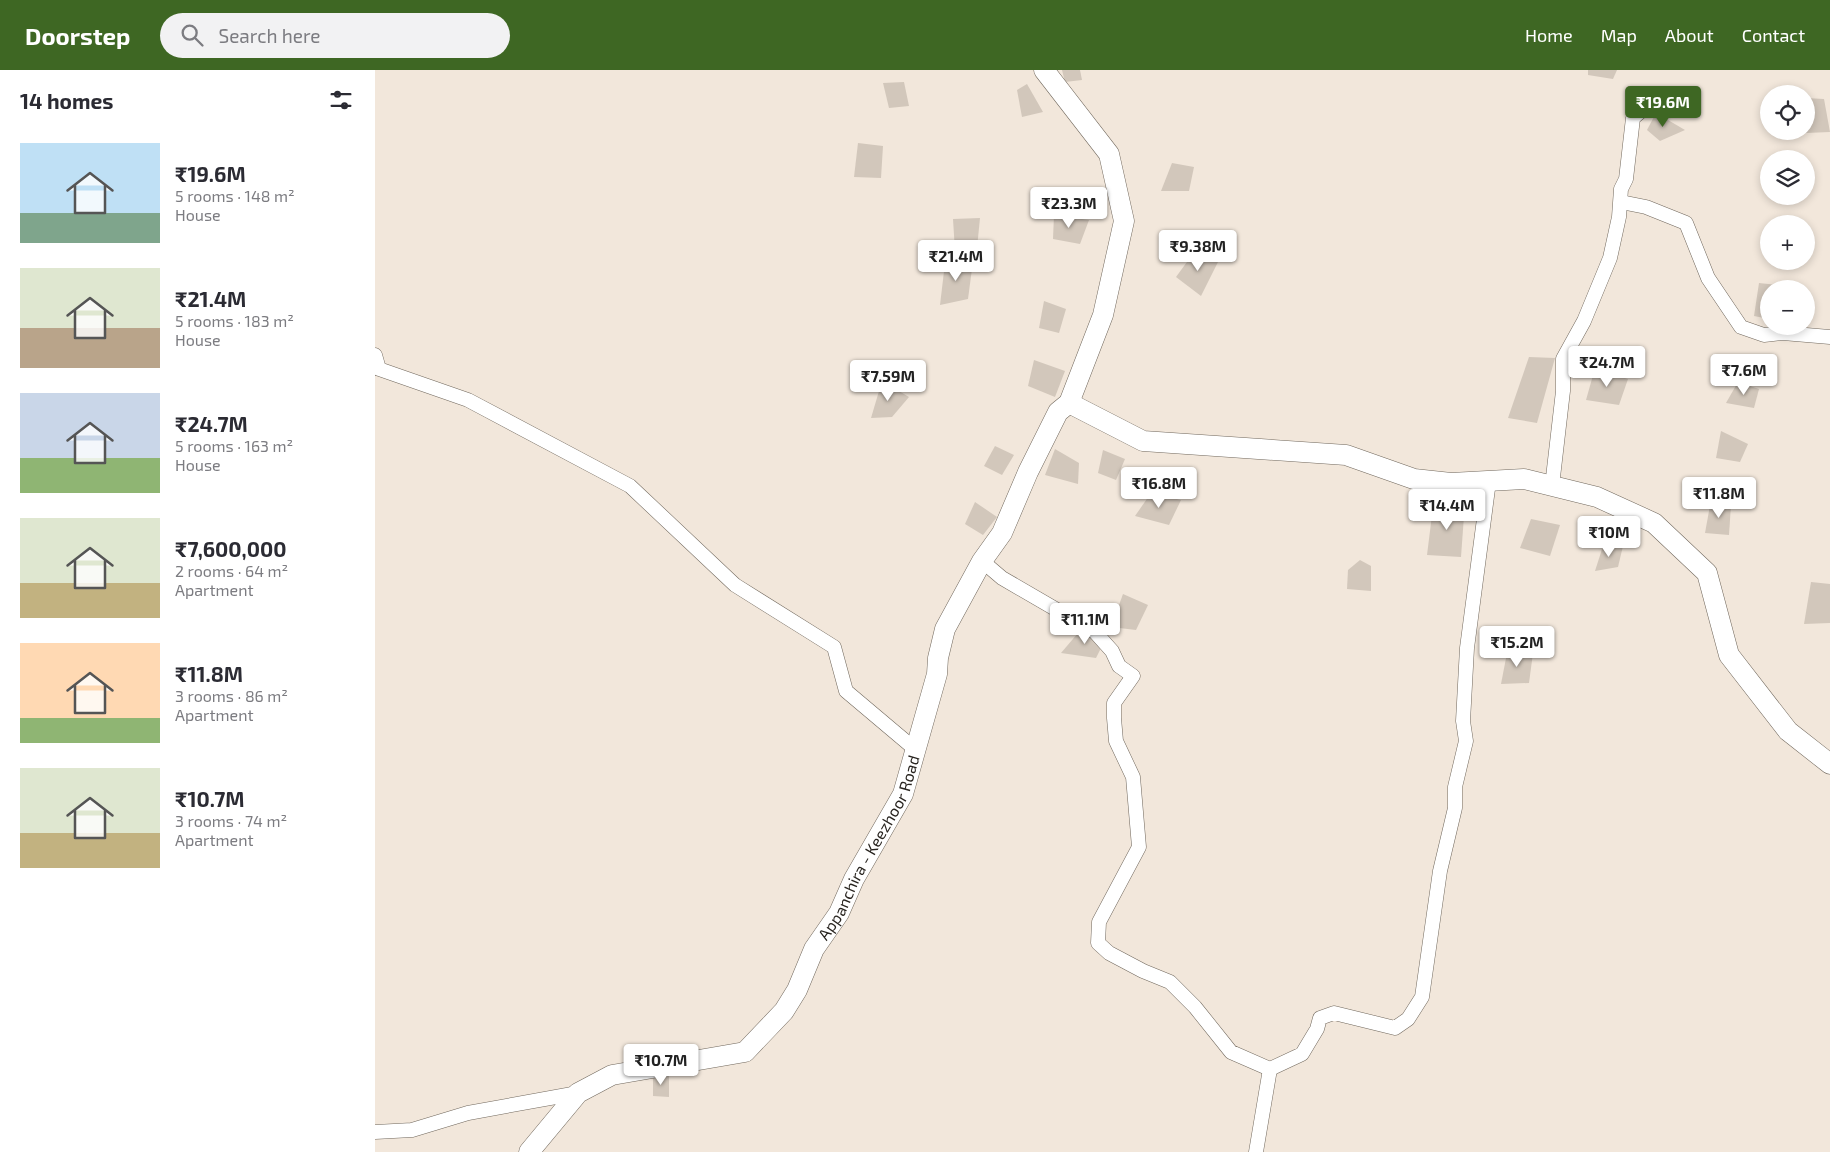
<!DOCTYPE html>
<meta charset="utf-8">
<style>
:root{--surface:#fff;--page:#f2f2f3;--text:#2b2b33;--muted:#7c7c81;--accent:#3e6723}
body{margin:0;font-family:"Exo 2",sans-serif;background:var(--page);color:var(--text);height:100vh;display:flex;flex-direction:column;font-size:19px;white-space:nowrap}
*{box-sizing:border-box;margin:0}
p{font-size:16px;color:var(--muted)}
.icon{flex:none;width:28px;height:28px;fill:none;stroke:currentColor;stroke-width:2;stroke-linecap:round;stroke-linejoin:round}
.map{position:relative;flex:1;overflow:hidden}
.drawer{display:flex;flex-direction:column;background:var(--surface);width:375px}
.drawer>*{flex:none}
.buttons{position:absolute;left:1385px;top:15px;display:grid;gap:10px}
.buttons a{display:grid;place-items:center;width:55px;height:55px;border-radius:50%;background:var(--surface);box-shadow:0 2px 8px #0003;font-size:25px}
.price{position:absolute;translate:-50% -42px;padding:0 11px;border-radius:5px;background:#fff;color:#222;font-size:16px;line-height:32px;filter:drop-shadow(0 1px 2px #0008)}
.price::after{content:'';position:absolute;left:50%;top:30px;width:15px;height:11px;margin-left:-8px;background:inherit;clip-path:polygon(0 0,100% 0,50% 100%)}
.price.active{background:var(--accent);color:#fff}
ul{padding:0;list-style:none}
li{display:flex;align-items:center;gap:15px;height:125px;padding:0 20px}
li span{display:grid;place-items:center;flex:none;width:140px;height:100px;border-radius:0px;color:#555}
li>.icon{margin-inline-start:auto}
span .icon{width:60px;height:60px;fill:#fffc;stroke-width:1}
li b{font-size:21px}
h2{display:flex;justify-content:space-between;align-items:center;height:60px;padding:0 20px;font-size:21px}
header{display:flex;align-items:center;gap:30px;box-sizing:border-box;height:70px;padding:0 25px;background:var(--accent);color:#fff}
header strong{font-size:24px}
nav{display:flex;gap:28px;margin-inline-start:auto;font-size:18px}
.search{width:350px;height:45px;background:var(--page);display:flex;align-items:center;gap:12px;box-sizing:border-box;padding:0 18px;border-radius:28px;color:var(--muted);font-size:19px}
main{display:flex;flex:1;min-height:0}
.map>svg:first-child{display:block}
.building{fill:#d2c7bb}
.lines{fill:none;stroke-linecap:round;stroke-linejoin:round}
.street-casing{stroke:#71685d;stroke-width:15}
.secondary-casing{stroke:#71685d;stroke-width:21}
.street{stroke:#fff;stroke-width:14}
.secondary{stroke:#fff;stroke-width:20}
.labels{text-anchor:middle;stroke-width:5;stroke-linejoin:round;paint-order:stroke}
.street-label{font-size:16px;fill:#292520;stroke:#fff}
</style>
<header>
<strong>Doorstep</strong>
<div class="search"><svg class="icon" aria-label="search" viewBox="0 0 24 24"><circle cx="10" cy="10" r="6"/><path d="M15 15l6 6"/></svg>Search here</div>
<nav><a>Home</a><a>Map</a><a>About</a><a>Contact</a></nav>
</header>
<main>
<section class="drawer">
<h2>14 homes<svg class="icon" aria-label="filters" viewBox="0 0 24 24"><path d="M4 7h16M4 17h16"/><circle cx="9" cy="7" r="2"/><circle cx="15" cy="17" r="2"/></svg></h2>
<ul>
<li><span style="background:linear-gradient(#bfe0f5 70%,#7fa58c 0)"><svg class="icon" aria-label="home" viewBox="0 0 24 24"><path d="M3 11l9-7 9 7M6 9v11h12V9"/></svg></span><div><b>₹19.6M</b><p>5 rooms · 148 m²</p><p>House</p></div></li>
<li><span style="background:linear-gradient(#dfe7d0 60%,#b9a48a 0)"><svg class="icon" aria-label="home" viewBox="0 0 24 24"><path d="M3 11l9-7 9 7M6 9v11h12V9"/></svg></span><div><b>₹21.4M</b><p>5 rooms · 183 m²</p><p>House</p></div></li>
<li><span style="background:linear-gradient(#c9d6e8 65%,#8fb573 0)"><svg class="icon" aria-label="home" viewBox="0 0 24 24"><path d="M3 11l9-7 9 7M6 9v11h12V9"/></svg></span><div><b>₹24.7M</b><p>5 rooms · 163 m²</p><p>House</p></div></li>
<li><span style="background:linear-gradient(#dfe7d0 65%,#c2b280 0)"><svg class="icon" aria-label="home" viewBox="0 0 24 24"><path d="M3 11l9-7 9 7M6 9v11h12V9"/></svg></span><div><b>₹7,600,000</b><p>2 rooms · 64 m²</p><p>Apartment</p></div></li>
<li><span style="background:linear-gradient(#ffd9b3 75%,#8fb573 0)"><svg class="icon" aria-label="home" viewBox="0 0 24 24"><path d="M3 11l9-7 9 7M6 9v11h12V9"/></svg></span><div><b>₹11.8M</b><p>3 rooms · 86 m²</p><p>Apartment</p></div></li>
<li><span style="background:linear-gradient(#dfe7d0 65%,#c2b280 0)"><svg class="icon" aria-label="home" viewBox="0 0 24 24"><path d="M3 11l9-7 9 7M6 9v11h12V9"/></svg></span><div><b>₹10.7M</b><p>3 rooms · 74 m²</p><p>Apartment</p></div></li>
</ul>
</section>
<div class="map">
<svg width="1455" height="1082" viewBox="0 0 1455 1082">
<rect width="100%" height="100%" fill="#f2e7db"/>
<g class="building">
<polygon points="687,0 705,0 707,10 690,12"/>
<polygon points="1213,0 1242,0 1238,9 1213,5"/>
<polygon points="529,12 534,36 514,38 508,13"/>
<polygon points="652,14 668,42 647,47 642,20"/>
<polygon points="1431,28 1449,29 1455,62 1431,63"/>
<polygon points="1281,43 1310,60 1285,71 1272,60"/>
<polygon points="483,73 508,76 506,108 479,107"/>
<polygon points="797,93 819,97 814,121 786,121"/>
<polygon points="679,145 714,150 705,174 678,169"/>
<polygon points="605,148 602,178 580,181 578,149"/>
<polygon points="820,181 843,192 826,226 801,207"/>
<polygon points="598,191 593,229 565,235 570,193"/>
<polygon points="1384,213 1412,216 1411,219 1394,219 1394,249 1379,246"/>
<polygon points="669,231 691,239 684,263 664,258"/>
<polygon points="1154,287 1180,288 1162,353 1133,348"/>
<polygon points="659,290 690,301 680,327 653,316"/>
<polygon points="1220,298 1253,309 1244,335 1211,330"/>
<polygon points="507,311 534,327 517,347 496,348"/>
<polygon points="1363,312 1384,319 1379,338 1351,333"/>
<polygon points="1346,361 1373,374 1365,392 1341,388"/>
<polygon points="620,376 639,385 627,405 609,396"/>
<polygon points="680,379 704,393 703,414 670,405"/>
<polygon points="728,380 750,389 741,410 723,403"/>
<polygon points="776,423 806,430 794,455 760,446"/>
<polygon points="1336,430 1356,435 1354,465 1330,463"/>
<polygon points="600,432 622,447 608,465 590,454"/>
<polygon points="1090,432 1086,487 1052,485 1058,437"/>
<polygon points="1156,449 1185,455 1175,486 1145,478"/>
<polygon points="1228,476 1248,476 1243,497 1220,501"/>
<polygon points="985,490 996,496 996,521 972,519 973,500"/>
<polygon points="1436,512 1455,514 1455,553 1429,554"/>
<polygon points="748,524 773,535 761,560 736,557"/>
<polygon points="709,556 729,572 721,588 686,583"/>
<polygon points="1132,583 1158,583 1154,613 1126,614"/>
<polygon points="278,1005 294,1005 294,1027 278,1026"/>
</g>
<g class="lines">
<g class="street-casing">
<g id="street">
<polyline points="1246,132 1271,137 1311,153 1333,208 1366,257 1389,265 1408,263 1455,267"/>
<polyline points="0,285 4,299 93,330 255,416 360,515 459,577 471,621 541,680"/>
<polyline points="1177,416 1188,321 1188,289 1209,251 1235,188 1244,147 1246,119 1251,109 1258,48 1272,36"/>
<polyline points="607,491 627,508 720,562 737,581 744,596 758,606 739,633 739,648 741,671 758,707 764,777 724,852 723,873 734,883 768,901 795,912 820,937 856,982 895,999 927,984 942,959 945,948 959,943 1020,958 1033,949 1047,927 1065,801 1080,738 1080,717 1091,671 1088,651 1092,578 1114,411"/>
<polyline points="0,1062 37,1060 93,1043 203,1023"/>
<polyline points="881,1082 895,999"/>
</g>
</g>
<g class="secondary-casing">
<g id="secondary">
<polyline points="694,333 768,371 971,385 1039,409 1076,413 1149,409 1222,427 1279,453 1332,503 1354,585 1413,661 1455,694"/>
<path id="s1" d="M 154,1082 L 203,1023 L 237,1005 L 370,982 L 409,941 L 422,920 L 439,879 L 464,843 L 479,809 L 528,724 L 562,604 L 563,588 L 570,559 L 607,491 L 627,463 L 653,402 L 683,342 L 694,333 L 728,245 L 749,151 L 734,84 L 669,0"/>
</g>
</g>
<use href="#street" class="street"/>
<use href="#secondary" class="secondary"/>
</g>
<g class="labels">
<g class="street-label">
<text dy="6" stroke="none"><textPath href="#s1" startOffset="492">Appanchira - Keezhoor Road</textPath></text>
</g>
</g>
</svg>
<div class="buttons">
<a><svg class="icon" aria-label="locate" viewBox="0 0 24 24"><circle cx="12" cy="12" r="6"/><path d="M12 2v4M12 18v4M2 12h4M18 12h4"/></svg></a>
<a><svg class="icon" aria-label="layers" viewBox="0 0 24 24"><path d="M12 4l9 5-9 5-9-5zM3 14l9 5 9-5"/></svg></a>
<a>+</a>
<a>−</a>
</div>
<b class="price active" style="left:1288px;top:58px">₹19.6M</b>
<b class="price" style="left:694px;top:159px">₹23.3M</b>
<b class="price" style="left:823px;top:202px">₹9.38M</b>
<b class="price" style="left:581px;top:212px">₹21.4M</b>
<b class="price" style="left:1232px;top:318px">₹24.7M</b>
<b class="price" style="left:1369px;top:326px">₹7.6M</b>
<b class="price" style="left:513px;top:332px">₹7.59M</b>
<b class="price" style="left:784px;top:439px">₹16.8M</b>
<b class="price" style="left:1344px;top:449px">₹11.8M</b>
<b class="price" style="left:1072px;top:461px">₹14.4M</b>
<b class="price" style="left:1234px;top:488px">₹10M</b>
<b class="price" style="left:710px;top:575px">₹11.1M</b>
<b class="price" style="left:1142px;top:598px">₹15.2M</b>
<b class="price" style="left:286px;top:1016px">₹10.7M</b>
</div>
</main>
